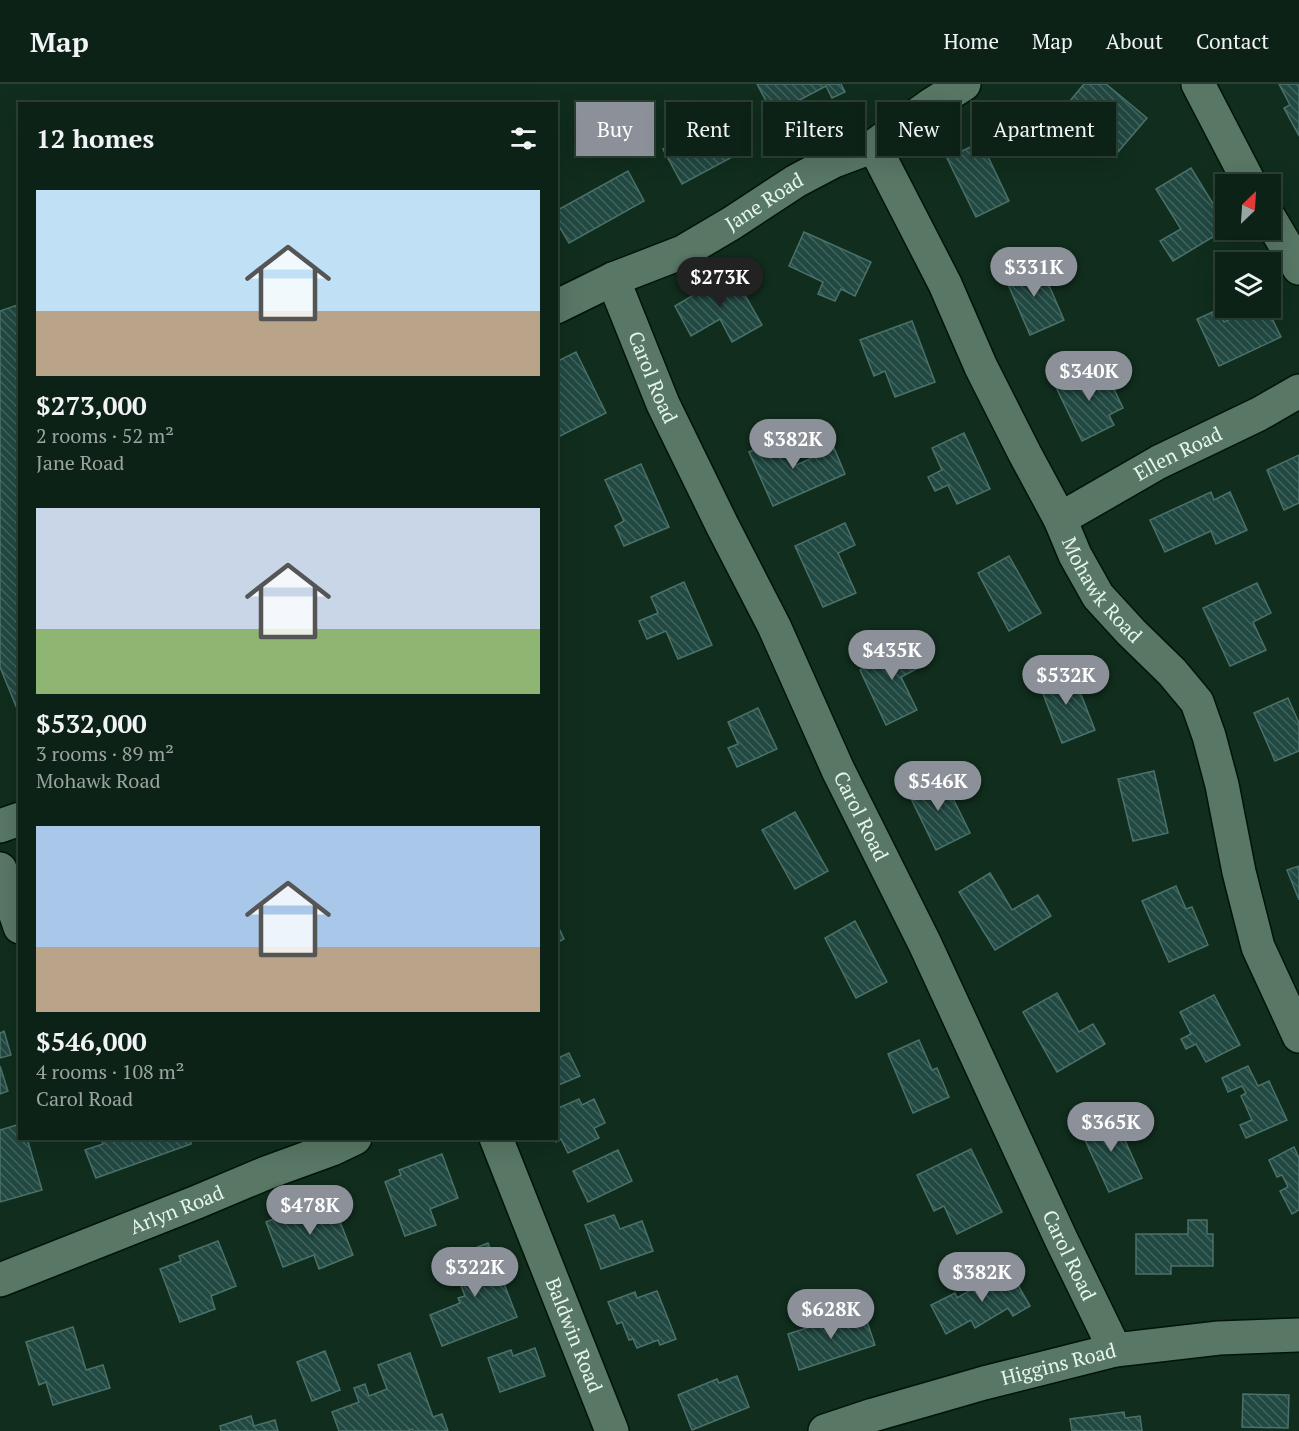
<!DOCTYPE html>
<meta charset="utf-8">
<style>
:root{--surface:#0c2216;--page:#1a2f23;--text:#f1f3f6;--muted:#9aa4a1;--line:#2c3f35;--accent:#8c9099}
body{margin:0;font-family:"PT Serif",serif;background:var(--page);color:var(--text);height:100vh;display:flex;flex-direction:column;font-size:22px;white-space:nowrap}
*{box-sizing:border-box;margin:0}
p{font-size:20px;color:var(--muted)}
.icon{flex:none;width:33px;height:33px;fill:none;stroke:currentColor;stroke-width:2;stroke-linecap:round;stroke-linejoin:round}
.map{position:relative;flex:1;overflow:hidden}
.panel{position:absolute;left:18px;top:18px;width:540px;height:1038px;display:flex;flex-direction:column;background:var(--surface);border-radius:0px;box-shadow:0 6px 24px #0002,0 0 0 2px var(--line)}
.panel>*{flex:none}
.top-card{position:absolute;left:576px;top:18px;width:570px;height:54px;display:flex;gap:12px}
.needle{width:39px;rotate:25deg}
.tools{position:absolute;left:1215px;top:90px;display:grid;gap:12px}
.tools a{display:grid;place-items:center;width:66px;height:66px;border-radius:0px;background:var(--surface);box-shadow:0 6px 24px #0002,0 0 0 2px var(--line);font-size:30px}
.price{position:absolute;translate:-50% -51px;padding:0 14px;border-radius:21px;background:var(--accent);color:#fff;font-size:20px;line-height:39px;filter:drop-shadow(0 2px 3px #0008)}
.price::after{content:'';position:absolute;left:50%;top:36px;width:18px;height:14px;margin-left:-9px;background:inherit;clip-path:polygon(0 0,100% 0,50% 100%)}
.price.active{background:#222;color:#fff}
ul{padding:0;list-style:none}
li{display:grid;align-content:center;gap:12px;height:318px;padding:0 18px}
li span{display:grid;place-items:center;height:186px;border-radius:0px;color:#555}
li>.icon{margin-inline-start:auto}
span .icon{width:108px;height:108px;fill:#fffc;stroke-width:1}
li b{font-size:26px}
h2{display:flex;justify-content:space-between;align-items:center;height:72px;padding:0 18px;font-size:26px}
.pill{padding:0 21px;border-radius:0px;background:var(--surface);box-shadow:0 6px 24px #0002,0 0 0 2px var(--line);font-size:21px;line-height:54px}
.pill.active{background:var(--accent);color:#fff}
header{display:flex;align-items:center;gap:36px;box-sizing:border-box;height:84px;padding:0 30px;background:var(--surface);border-bottom:2px solid var(--line)}
header strong{font-size:28px}
nav{display:flex;gap:33px;margin-inline-start:auto;font-size:21px}
.map>svg:first-child{display:block}
.building{fill:url(#building-back-hatch);stroke:#4b726a;stroke-width:1.5}
.lines{fill:none;stroke-linecap:round;stroke-linejoin:round}
.minor-casing{stroke:#001507;stroke-width:36}
.minor{stroke:#587765;stroke-width:33}
.labels{text-anchor:middle;stroke-width:4.5;stroke-linejoin:round;paint-order:stroke}
.street-label{font-size:20px;fill:#e5f6eb;stroke:#052314}
</style>
<header>
<strong>Map</strong>
<nav><a>Home</a><a>Map</a><a>About</a><a>Contact</a></nav>
</header>
<div class="map">
<svg width="1299" height="1347" viewBox="0 0 1299 1347">
<defs>
<pattern id="building-back-hatch" width="6" height="6" patternUnits="userSpaceOnUse" patternTransform="scale(1.5)"><rect width="6" height="6" fill="#214841"/><path d="M-1 5l2 2M0 0l6 6M5-1l2 2" fill="none" stroke="#41635d"/></pattern>
</defs>
<rect width="100%" height="100%" fill="#102d1d"/>
<g class="building">
<polygon points="757,0 841,0 845,8 832,14 826,2 773,30"/>
<polygon points="1084,0 1106,0 1147,34 1118,68 1065,23"/>
<polygon points="1279,0 1299,0 1299,52 1284,24 1290,21"/>
<polygon points="728,30 747,65 682,100 663,65"/>
<polygon points="981,58 1009,117 976,133 947,74"/>
<polygon points="1191,84 1226,141 1226,145 1173,177 1160,157 1181,145 1156,105"/>
<polygon points="628,87 644,117 569,159 556,137 556,127"/>
<polygon points="804,148 871,178 855,212 841,205 835,217 818,210 823,198 789,182"/>
<polygon points="1038,176 1064,236 1030,251 1004,191"/>
<polygon points="730,185 762,241 732,258 720,235 691,252 675,222 702,206 700,202"/>
<polygon points="20,220 20,632 0,583 0,227"/>
<polygon points="1254,224 1267,224 1281,253 1219,282 1197,235 1219,225 1224,238"/>
<polygon points="912,237 935,298 895,313 885,287 874,292 860,256"/>
<polygon points="576,268 606,329 556,354 556,278"/>
<polygon points="1087,283 1093,295 1106,289 1123,324 1109,331 1114,341 1082,357 1054,299"/>
<polygon points="964,349 990,405 957,420 948,401 935,407 928,393 942,386 932,364"/>
<polygon points="797,352 801,360 787,366 794,382 834,364 845,390 773,422 749,368 782,353 784,357"/>
<polygon points="1299,371 1299,419 1284,426 1267,386"/>
<polygon points="641,380 669,443 624,462 615,442 624,437 605,396"/>
<polygon points="1211,408 1214,416 1230,408 1247,446 1216,460 1211,447 1165,468 1150,436"/>
<polygon points="845,439 855,461 838,469 856,509 823,523 795,462"/>
<polygon points="1009,472 1041,529 1009,547 978,489"/>
<polygon points="684,498 712,561 678,575 666,547 647,555 639,537 658,529 651,513"/>
<polygon points="1257,499 1271,529 1253,538 1266,566 1230,582 1203,524"/>
<polygon points="895,556 900,566 911,560 922,582 901,593 917,626 886,641 860,586 886,573 881,562"/>
<polygon points="1071,585 1095,646 1062,659 1038,597"/>
<polygon points="1288,614 1299,639 1299,667 1275,677 1254,629"/>
<polygon points="758,624 777,665 737,683 728,664 738,660 728,638"/>
<polygon points="1154,687 1168,749 1133,757 1118,695"/>
<polygon points="941,690 970,749 936,766 907,706"/>
<polygon points="795,728 828,787 795,805 762,746"/>
<polygon points="1299,782 1299,816 1287,786"/>
<polygon points="990,789 1012,826 1038,811 1051,832 995,866 959,808"/>
<polygon points="1176,802 1186,825 1192,823 1208,861 1169,878 1142,817"/>
<polygon points="855,837 887,898 856,914 825,854"/>
<polygon points="556,838 564,855 556,859"/>
<polygon points="1057,909 1079,948 1093,940 1105,960 1057,988 1023,928"/>
<polygon points="1214,911 1240,961 1206,978 1196,960 1186,965 1181,955 1191,950 1180,928"/>
<polygon points="4,947 11,971 0,974 0,949"/>
<polygon points="919,956 932,986 937,984 949,1013 913,1029 888,970"/>
<polygon points="569,969 580,992 556,1002 556,970 558,974"/>
<polygon points="0,982 8,1007 0,1010"/>
<polygon points="1248,982 1258,1002 1269,997 1287,1036 1246,1054 1240,1041 1252,1036 1241,1012 1246,1009 1242,1002 1228,1008 1222,994"/>
<polygon points="579,1015 582,1021 594,1015 605,1039 594,1044 599,1054 568,1069 561,1055 556,1058 554,1054 556,1054 556,1025"/>
<polygon points="1113,1030 1142,1094 1109,1108 1080,1045"/>
<polygon points="20,1040 20,1054 27,1054 42,1106 0,1118 0,1046"/>
<polygon points="101,1054 190,1054 191,1060 96,1094 85,1066 103,1060"/>
<polygon points="1294,1063 1299,1074 1299,1126 1292,1130 1280,1107 1288,1103 1282,1091 1277,1093 1269,1076"/>
<polygon points="971,1065 1002,1128 957,1150 944,1122 934,1127 917,1091"/>
<polygon points="618,1066 632,1097 588,1118 573,1087"/>
<polygon points="442,1070 458,1114 430,1125 436,1141 405,1152 385,1098 401,1091 399,1086"/>
<polygon points="332,1117 353,1171 319,1185 314,1171 283,1183 266,1138 307,1122 309,1127"/>
<polygon points="614,1131 620,1145 642,1137 653,1167 601,1185 585,1141"/>
<polygon points="1188,1136 1207,1136 1207,1150 1213,1150 1213,1182 1171,1182 1171,1190 1136,1190 1136,1150 1188,1150"/>
<polygon points="218,1157 236,1202 211,1212 215,1225 180,1238 160,1185 181,1177 179,1172"/>
<polygon points="488,1159 517,1233 442,1262 430,1231 460,1219 458,1214 465,1212 450,1174"/>
<polygon points="1008,1184 1030,1222 1013,1232 1008,1224 975,1244 971,1236 946,1250 931,1221 955,1209 957,1214"/>
<polygon points="657,1207 676,1255 660,1261 658,1256 637,1264 633,1255 629,1256 622,1238 617,1240 608,1218 635,1208 637,1214"/>
<polygon points="863,1226 875,1261 799,1286 788,1250"/>
<polygon points="73,1243 86,1286 103,1281 110,1304 53,1321 46,1298 39,1301 26,1258"/>
<polygon points="535,1264 545,1292 500,1308 488,1274 511,1266 513,1272"/>
<polygon points="325,1267 340,1306 312,1317 297,1278"/>
<polygon points="410,1269 433,1333 442,1330 448,1347 413,1347 412,1345 408,1347 339,1347 332,1328 359,1318 354,1304 365,1300 369,1312 387,1305 378,1281"/>
<polygon points="737,1292 749,1323 692,1346 678,1311 717,1295 719,1299"/>
<polygon points="1243,1310 1289,1311 1288,1344 1242,1343"/>
<polygon points="1124,1328 1125,1334 1140,1332 1142,1347 1072,1347 1070,1335"/>
<polygon points="251,1332 254,1342 275,1336 278,1347 221,1347 220,1342"/>
</g>
<g class="lines">
<g class="minor-casing">
<g id="minor">
<polyline points="1198,0 1250,100"/>
<path id="s1" d="M 874,62 L 945,200 L 981,283 L 1025,370 L 1060,435 L 1075,471 L 1098,512 L 1131,548 L 1172,588 L 1197,618 L 1209,652 L 1222,701 L 1239,788 L 1258,863 L 1299,952"/>
<polyline points="1270,135 1299,184"/>
<path id="s2" d="M 613,195 L 663,320 L 722,441 L 774,542 L 838,686 L 925,860 L 1061,1155 L 1115,1266"/>
<path id="s3" d="M 556,223 L 613,195 L 683,168 L 732,139 L 796,97 L 834,77 L 874,62 L 931,21 L 964,0"/>
<path id="s4" d="M 1060,435 L 1159,378 L 1259,330 L 1299,307"/>
<polyline points="0,742 20,735"/>
<polyline points="0,785 20,843"/>
<path id="s5" d="M 496,1054 L 612,1347"/>
<path id="s6" d="M 0,1196 L 197,1118 L 266,1089 L 332,1065 L 355,1054"/>
<path id="s7" d="M 825,1347 L 873,1331 L 984,1299 L 1115,1266 L 1219,1254 L 1299,1251"/>
</g>
</g>
<use href="#minor" class="minor"/>
</g>
<g class="labels">
<g class="street-label">
<text dy="7" stroke="none"><textPath href="#s3" startOffset="234">Jane Road</textPath></text>
<text dy="7" stroke="none"><textPath href="#s2" startOffset="106">Carol Road</textPath></text>
<text dy="7" stroke="none"><textPath href="#s4" startOffset="135">Ellen Road</textPath></text>
<text dy="7" stroke="none"><textPath href="#s1" startOffset="500">Mohawk Road</textPath></text>
<text dy="7" stroke="none"><textPath href="#s2" startOffset="592">Carol Road</textPath></text>
<text dy="7" stroke="none"><textPath href="#s6" startOffset="190">Arlyn Road</textPath></text>
<text dy="7" stroke="none"><textPath href="#s2" startOffset="1078">Carol Road</textPath></text>
<text dy="7" stroke="none"><textPath href="#s5" startOffset="212">Baldwin Road</textPath></text>
<text dy="7" stroke="none"><textPath href="#s7" startOffset="243">Higgins Road</textPath></text>
</g>
</g>
</svg>
<div class="tools">
<a><svg class="needle" viewBox="-14 -14 28 28"><path d="M0-13l5 13h-10z" fill="#e53935"/><path d="M0 13l5-13h-10z" fill="#9aa4a1"/></svg></a>
<a><svg class="icon" aria-label="layers" viewBox="0 0 24 24"><path d="M12 4l9 5-9 5-9-5zM3 14l9 5 9-5"/></svg></a>
</div>
<b class="price" style="left:1034px;top:214px">$331K</b>
<b class="price active" style="left:720px;top:224px">$273K</b>
<b class="price" style="left:1089px;top:318px">$340K</b>
<b class="price" style="left:793px;top:386px">$382K</b>
<b class="price" style="left:892px;top:597px">$435K</b>
<b class="price" style="left:1066px;top:622px">$532K</b>
<b class="price" style="left:938px;top:728px">$546K</b>
<b class="price" style="left:1111px;top:1069px">$365K</b>
<b class="price" style="left:310px;top:1152px">$478K</b>
<b class="price" style="left:475px;top:1214px">$322K</b>
<b class="price" style="left:982px;top:1219px">$382K</b>
<b class="price" style="left:831px;top:1256px">$628K</b>
<div class="top-card">
<a class="pill active">Buy</a>
<a class="pill">Rent</a>
<a class="pill">Filters</a>
<a class="pill">New</a>
<a class="pill">Apartment</a>
</div>
<section class="panel">
<h2>12 homes<svg class="icon" aria-label="filters" viewBox="0 0 24 24"><path d="M4 7h16M4 17h16"/><circle cx="9" cy="7" r="2"/><circle cx="15" cy="17" r="2"/></svg></h2>
<ul>
<li><span style="background:linear-gradient(#bfe0f5 65%,#b9a48a 0)"><svg class="icon" aria-label="home" viewBox="0 0 24 24"><path d="M3 11l9-7 9 7M6 9v11h12V9"/></svg></span><div><b>$273,000</b><p>2 rooms · 52 m²</p><p>Jane Road</p></div></li>
<li><span style="background:linear-gradient(#c9d6e8 65%,#8fb573 0)"><svg class="icon" aria-label="home" viewBox="0 0 24 24"><path d="M3 11l9-7 9 7M6 9v11h12V9"/></svg></span><div><b>$532,000</b><p>3 rooms · 89 m²</p><p>Mohawk Road</p></div></li>
<li><span style="background:linear-gradient(#a9c7e8 65%,#b9a48a 0)"><svg class="icon" aria-label="home" viewBox="0 0 24 24"><path d="M3 11l9-7 9 7M6 9v11h12V9"/></svg></span><div><b>$546,000</b><p>4 rooms · 108 m²</p><p>Carol Road</p></div></li>
</ul>
</section>
</div>
